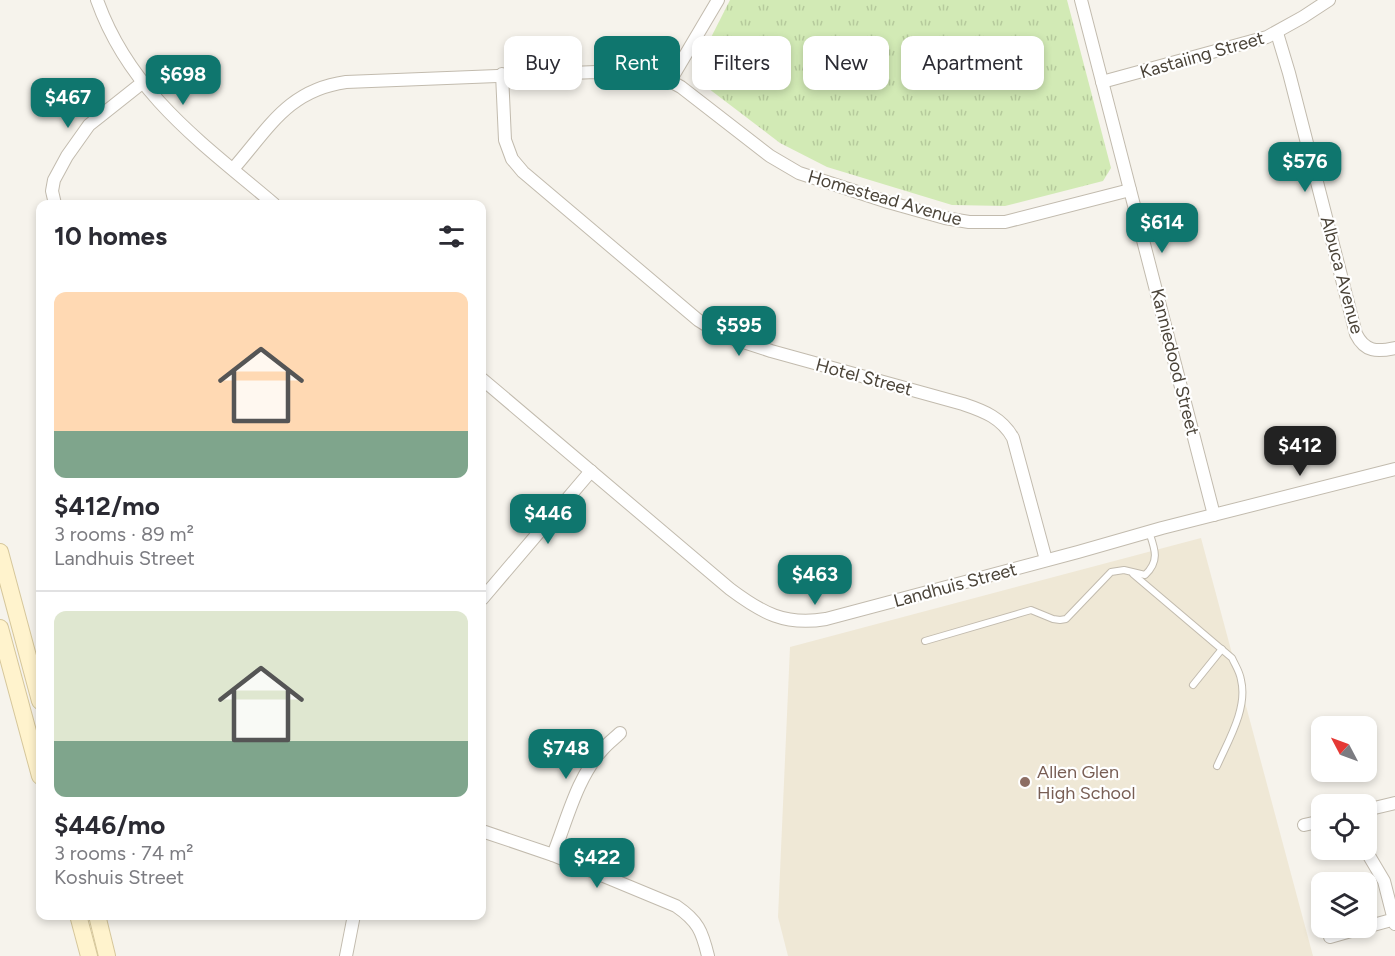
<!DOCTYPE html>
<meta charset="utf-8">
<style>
:root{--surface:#fff;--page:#f7f7f7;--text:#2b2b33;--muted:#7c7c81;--line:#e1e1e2;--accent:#0f766e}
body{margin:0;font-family:Figtree,sans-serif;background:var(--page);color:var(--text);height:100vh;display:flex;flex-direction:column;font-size:22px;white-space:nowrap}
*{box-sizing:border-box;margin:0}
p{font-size:20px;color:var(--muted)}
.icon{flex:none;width:33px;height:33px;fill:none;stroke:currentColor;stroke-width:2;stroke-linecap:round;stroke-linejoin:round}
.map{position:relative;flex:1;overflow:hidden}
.drawer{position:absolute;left:36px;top:200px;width:450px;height:720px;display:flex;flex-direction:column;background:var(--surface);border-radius:12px;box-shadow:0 3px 9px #0003}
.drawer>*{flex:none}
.hud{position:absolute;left:504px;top:36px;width:570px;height:54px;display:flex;gap:12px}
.needle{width:39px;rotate:311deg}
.controls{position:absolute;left:1311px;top:716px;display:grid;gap:12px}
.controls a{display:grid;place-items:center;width:66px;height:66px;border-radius:12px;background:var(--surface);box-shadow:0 3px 9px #0003;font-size:30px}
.price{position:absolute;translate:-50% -51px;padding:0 14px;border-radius:12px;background:var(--accent);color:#fff;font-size:20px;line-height:39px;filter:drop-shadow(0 2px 3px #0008)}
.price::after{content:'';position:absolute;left:50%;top:36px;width:18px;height:14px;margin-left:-9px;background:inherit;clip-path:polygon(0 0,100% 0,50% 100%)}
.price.on{background:#222;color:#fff}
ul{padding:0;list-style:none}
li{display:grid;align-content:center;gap:12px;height:318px;padding:0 18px}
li+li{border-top:2px solid var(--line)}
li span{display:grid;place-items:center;height:186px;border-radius:12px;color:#555}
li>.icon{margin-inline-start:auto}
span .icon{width:108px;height:108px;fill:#fffc;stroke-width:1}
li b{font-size:26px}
h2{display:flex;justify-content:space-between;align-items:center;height:72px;padding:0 18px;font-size:26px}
.pill{padding:0 21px;border-radius:12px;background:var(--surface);box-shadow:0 3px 9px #0003;font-size:21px;line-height:54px}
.pill.on{background:var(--accent);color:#fff}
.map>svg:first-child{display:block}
.education{fill:#efe8d6}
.park{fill:url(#park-tufts)}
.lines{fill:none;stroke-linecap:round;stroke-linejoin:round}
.service-casing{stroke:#c2bbae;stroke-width:8}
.minor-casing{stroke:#c2bbae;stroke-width:14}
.secondary-casing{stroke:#d6c79b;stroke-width:18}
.service{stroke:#fff;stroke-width:6}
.minor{stroke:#fff;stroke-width:12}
.secondary{stroke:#fff3cd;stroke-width:16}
.education-dot{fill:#8d6e63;stroke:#fff;stroke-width:2}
.labels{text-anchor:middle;stroke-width:4.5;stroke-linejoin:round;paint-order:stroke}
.street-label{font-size:18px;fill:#4b4439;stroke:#fff}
.education-label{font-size:18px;fill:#785e54;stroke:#fff;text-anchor:start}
</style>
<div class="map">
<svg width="1395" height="956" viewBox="0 0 1395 956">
<defs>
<pattern id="park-tufts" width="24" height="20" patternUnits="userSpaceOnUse" patternTransform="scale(1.5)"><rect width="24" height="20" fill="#d2eab5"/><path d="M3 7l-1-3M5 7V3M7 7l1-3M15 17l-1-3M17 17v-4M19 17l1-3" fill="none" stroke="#b6ca9c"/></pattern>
</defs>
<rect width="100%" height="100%" fill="#f6f3ec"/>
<polygon class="education" points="1201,538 1313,956 788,956 778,917 790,647"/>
<polygon class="park" points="730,0 1067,0 1111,168 1103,181 1005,206 952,205 827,167 780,143 696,79 695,69"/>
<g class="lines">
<g class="service-casing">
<g id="service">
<path d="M 1133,574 L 1232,658 C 1235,665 1240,672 1241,680 C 1248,708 1228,741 1217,766"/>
<path d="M 925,641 L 1031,610 L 1053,619 L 1060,620 L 1066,619 L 1111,572 L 1124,570 L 1145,575 C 1160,561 1155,549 1149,532"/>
<polyline points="1193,685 1222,649"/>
</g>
</g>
<g class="minor-casing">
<g id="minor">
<path d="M 97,0 C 130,93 202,143 274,204"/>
<polyline points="1081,0 1214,515"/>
<path d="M 1277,33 L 1289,73 L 1356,334 C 1365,352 1377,352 1395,348"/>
<path d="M 502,74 L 505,140 L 512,159 L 523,172 L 698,320 L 722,335 L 771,351 L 963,404 C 984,411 1002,418 1013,438 L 1046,560"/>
<polyline points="670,81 718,0"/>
<polyline points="1102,82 1267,37 1303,17 1329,0"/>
<path d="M 233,169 C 269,128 288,90 346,82 L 596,72 L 652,76 L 670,81 L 681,87 L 770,156 L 799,173 L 888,202 L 945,218 L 969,222 L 1005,222 L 1130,190"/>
<polyline points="55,204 52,191 54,180 67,156 89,125 142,83"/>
<path d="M 482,379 L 730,589 C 762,613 785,626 826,619 L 1078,552 L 1162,528 L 1395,469"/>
<polyline points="482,599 591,471"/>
<polyline points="1366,810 1395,803"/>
<polyline points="1304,825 1322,821"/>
<path d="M 482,831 L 553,855 L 676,906 C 698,921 702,931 708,956"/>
<polyline points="1365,849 1384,881 1395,924"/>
<path d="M 553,855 C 567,820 577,777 603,749 C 608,743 615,738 620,733"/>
<polyline points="1366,927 1395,919"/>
<polyline points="1330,937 1365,927"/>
<polyline points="346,956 354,915"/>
</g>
</g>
<g class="secondary-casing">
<g id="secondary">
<polyline points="0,552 40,701"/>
<polyline points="0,628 40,776"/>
<polyline points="78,915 89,956"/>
<polyline points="97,915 107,956"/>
</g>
</g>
<use href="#service" class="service"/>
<use href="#minor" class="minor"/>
<use href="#secondary" class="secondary"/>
</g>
<circle class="education-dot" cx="1025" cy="782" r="6"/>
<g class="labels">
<g class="street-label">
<text transform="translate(1202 55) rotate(-16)" y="6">Kastaiing Street</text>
<text transform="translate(885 198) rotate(16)" y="6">Homestead Avenue</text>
<text transform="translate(1342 275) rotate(75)" y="6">Albuca Avenue</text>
<text transform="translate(1175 362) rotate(76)" y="6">Kanniedood Street</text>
<text transform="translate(864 377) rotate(15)" y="6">Hotel Street</text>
<text transform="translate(955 585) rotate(-15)" y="6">Landhuis Street</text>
</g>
<g class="education-label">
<text x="1037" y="778">Allen Glen<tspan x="1037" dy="21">High School</tspan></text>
</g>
</g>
</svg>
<div class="controls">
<a><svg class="needle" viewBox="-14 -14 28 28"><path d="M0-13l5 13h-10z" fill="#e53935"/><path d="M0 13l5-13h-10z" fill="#7c7c81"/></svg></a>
<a><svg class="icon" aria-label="locate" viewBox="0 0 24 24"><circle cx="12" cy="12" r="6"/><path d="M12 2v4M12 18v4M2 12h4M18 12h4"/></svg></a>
<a><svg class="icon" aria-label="layers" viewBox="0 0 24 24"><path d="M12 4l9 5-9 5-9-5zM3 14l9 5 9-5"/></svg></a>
</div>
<b class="price" style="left:183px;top:106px">$698</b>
<b class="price" style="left:68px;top:129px">$467</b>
<b class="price" style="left:1305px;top:193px">$576</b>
<b class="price" style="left:1162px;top:254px">$614</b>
<b class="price" style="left:739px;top:357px">$595</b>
<b class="price on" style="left:1300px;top:477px">$412</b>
<b class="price" style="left:548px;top:545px">$446</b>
<b class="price" style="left:815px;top:606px">$463</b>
<b class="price" style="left:566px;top:780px">$748</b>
<b class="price" style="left:597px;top:889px">$422</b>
<div class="hud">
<a class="pill">Buy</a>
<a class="pill on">Rent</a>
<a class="pill">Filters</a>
<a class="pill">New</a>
<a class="pill">Apartment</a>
</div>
<section class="drawer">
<h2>10 homes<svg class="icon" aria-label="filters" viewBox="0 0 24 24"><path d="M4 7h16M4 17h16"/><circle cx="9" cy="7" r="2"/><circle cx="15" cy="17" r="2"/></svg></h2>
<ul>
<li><span style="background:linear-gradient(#ffd9b3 75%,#7fa58c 0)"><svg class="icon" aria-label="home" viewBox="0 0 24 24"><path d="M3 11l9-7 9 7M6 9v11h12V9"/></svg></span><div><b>$412/mo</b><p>3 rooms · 89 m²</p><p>Landhuis Street</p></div></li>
<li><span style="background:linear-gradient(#dfe7d0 70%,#7fa58c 0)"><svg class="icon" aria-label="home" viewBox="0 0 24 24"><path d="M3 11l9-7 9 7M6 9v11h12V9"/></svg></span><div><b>$446/mo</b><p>3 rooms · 74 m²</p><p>Koshuis Street</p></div></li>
</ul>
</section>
</div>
